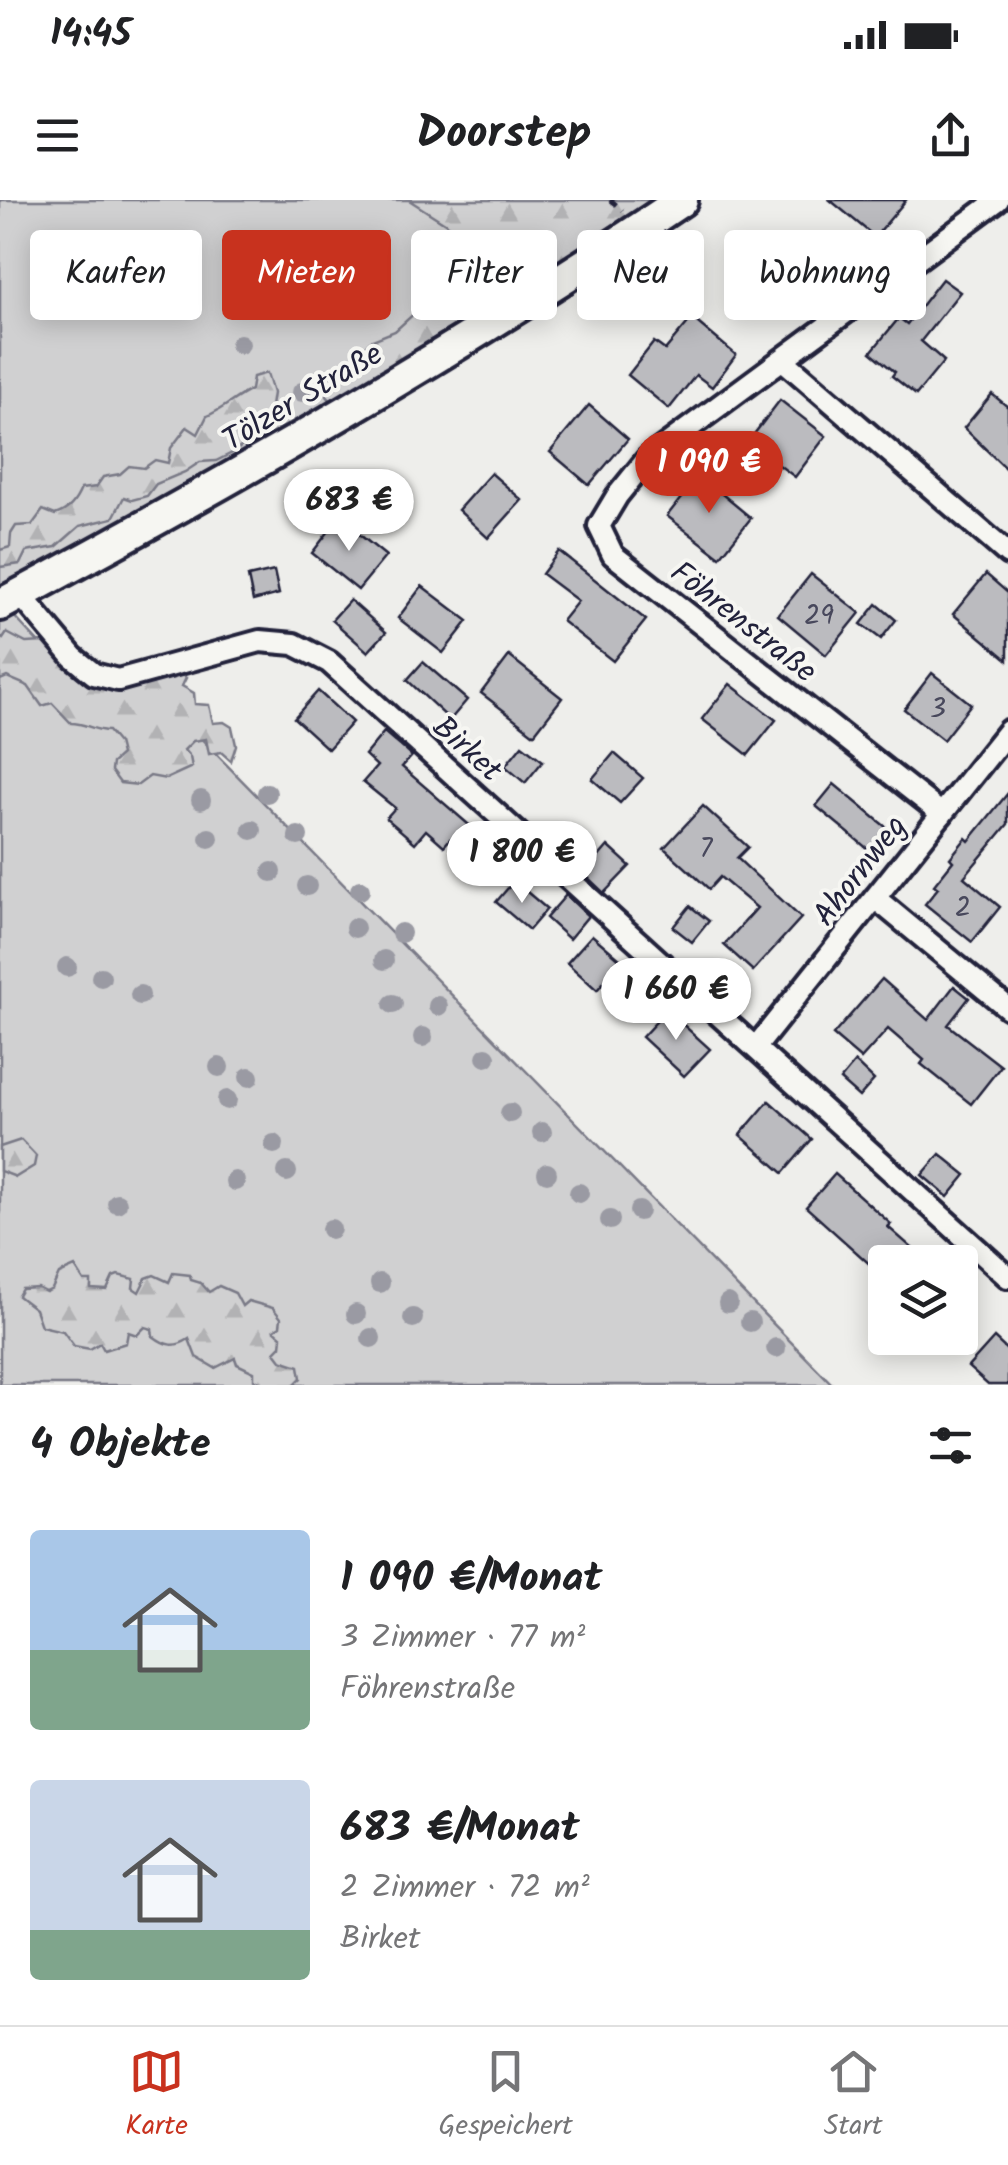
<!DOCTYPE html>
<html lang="de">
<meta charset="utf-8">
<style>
:root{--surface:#fff;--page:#f2f2f2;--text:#202124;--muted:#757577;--line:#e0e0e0;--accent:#c8321e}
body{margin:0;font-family:Kalam,sans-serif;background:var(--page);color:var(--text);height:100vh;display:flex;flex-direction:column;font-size:38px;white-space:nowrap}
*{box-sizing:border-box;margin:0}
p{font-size:32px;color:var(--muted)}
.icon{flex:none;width:55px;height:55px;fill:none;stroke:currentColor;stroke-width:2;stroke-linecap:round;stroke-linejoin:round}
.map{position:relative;height:1185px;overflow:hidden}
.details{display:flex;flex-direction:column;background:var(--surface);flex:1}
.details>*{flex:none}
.banner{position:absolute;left:30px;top:30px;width:950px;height:90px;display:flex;gap:20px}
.buttons{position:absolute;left:868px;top:1045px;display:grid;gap:20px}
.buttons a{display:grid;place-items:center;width:110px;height:110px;border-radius:10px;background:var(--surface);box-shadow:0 5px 25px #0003;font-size:50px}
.price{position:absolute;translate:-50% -85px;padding:0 22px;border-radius:35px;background:#fff;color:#222;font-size:32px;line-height:65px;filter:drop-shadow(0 2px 5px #0008)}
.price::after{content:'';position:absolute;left:50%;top:60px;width:30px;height:22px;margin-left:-15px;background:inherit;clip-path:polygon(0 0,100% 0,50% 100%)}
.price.selected{background:var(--accent);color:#fff}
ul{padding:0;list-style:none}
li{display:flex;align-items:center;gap:30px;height:250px;padding:0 30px}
li span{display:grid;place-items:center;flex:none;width:280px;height:200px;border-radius:10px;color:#555}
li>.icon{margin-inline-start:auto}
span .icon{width:120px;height:120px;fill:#fffc;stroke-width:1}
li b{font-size:42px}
h2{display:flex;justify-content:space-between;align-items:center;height:120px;padding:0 30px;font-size:42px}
.pill{padding:0 35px;border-radius:10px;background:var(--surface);box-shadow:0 5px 25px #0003;font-size:35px;line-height:90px}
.pill.selected{background:var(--accent);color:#fff}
.status{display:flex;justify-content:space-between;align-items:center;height:70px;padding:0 50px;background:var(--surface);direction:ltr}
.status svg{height:28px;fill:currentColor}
header{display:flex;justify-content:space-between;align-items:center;height:130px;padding:0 30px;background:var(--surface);font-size:45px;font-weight:700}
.menu{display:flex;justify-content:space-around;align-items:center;height:140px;border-top:2px solid var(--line);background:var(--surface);font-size:28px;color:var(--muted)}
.menu a{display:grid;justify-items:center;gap:5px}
.menu .selected{color:var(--accent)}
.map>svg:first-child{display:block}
.green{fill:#d0d0d1;stroke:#797986;stroke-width:2.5}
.forest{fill:url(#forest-firs);stroke:#797986;stroke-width:2.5}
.building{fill:#bbbbbf;stroke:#22223b;stroke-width:2.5}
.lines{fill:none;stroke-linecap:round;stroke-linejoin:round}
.minor-casing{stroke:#22223b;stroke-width:28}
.secondary-casing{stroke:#22223b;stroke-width:38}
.path{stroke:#22223b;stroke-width:5;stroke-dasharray:8 8;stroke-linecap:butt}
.minor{stroke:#f6f6f2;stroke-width:20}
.secondary{stroke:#f6f6f2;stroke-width:30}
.tree{fill:#9a9aa3}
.labels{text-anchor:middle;stroke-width:8;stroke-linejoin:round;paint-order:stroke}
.number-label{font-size:28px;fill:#48485c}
.street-label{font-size:32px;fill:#22223b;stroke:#f6f6f2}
</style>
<div class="status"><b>14:45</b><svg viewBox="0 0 49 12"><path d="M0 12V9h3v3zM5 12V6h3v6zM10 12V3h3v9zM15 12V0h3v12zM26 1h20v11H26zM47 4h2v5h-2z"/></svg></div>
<header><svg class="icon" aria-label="menu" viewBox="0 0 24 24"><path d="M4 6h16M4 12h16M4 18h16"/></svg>Doorstep<svg class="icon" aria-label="share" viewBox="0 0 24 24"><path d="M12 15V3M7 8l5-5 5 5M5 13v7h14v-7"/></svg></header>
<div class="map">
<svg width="1008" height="1185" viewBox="0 0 1008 1185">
<defs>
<pattern id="forest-firs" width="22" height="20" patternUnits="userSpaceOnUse" patternTransform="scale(2.5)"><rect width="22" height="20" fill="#d0d0d1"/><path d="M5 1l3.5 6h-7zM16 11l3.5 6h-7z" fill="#b2b2b4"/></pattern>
</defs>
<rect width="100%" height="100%" fill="#eeeeeb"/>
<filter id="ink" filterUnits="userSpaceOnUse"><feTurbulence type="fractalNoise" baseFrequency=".01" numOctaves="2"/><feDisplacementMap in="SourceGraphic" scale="20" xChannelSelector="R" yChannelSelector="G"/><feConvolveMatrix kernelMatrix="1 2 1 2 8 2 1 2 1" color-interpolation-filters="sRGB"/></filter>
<g filter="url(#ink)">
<g class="green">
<polygon points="0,0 446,0 540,75 238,260 0,387"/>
<polygon points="0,401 63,469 179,516 833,1185 0,1185"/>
</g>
<g class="forest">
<polygon points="409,0 658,0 540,75 470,39"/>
<polygon points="477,70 492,71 506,79 510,93 332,202 321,189 328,178 347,166 370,141 395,131 419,109 460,90"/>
<path d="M 267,173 L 273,193 L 268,227 L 234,252 L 216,261 L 200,262 L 185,272 L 156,284 L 147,296 L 132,300 L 124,297 L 113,318 L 80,326 L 56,347 L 26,352 L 20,364 L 0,367 L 0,350 L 10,347 L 11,334 L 16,326 L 32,325 L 43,310 L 55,315 C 69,310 75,303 81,289 L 96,287 L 103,277 L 120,274 L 129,266 L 144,268 L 155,260 L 168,263 L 171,248 L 187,227 L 198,234 L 207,216 C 224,209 234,198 251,190 L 253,177 Z"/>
<path d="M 7,433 L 26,443 L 45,442 L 131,486 L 140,485 L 147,478 L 176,471 L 186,478 L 182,486 L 194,493 L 195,504 L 209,505 L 213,523 L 224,522 L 232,527 L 236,545 L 231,561 L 221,552 L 209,554 L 206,539 L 193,541 L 184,550 L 190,557 L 192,567 L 166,579 L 150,576 L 138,585 L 120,583 L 111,571 L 112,563 L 121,555 L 118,543 L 108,531 C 95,531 85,523 71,523 L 52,503 L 42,506 L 28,486 L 7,477 L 0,480 L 0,437 L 3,439 Z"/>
<polygon points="21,940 36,956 34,966 16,977 0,971 0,947"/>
<path d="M 75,1067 L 84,1081 L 91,1081 L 91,1089 L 107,1090 L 113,1077 L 118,1075 L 134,1079 L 133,1088 L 139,1092 L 146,1078 L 154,1075 L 169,1082 L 173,1073 L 190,1075 L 191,1080 L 201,1083 L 209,1092 L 219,1086 L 235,1093 L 242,1106 L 248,1101 L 273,1108 L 281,1118 L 280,1126 L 274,1130 L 282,1137 L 281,1146 L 275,1152 L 281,1160 L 299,1166 L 301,1178 L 294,1185 L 265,1185 L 254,1179 L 254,1172 L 237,1164 L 235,1158 L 215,1168 L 196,1157 L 189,1139 C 175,1148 166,1146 153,1136 L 152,1129 L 145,1127 L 137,1135 L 128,1132 L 126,1143 L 104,1150 L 100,1143 L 90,1149 L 74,1146 L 63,1131 L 41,1126 L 35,1109 L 18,1096 L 22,1089 L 38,1088 L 46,1092 L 52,1089 L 59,1074 Z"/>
</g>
<g class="building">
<polygon points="830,0 906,0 875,37"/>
<polygon points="792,46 824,73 783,114 751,87"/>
<polygon points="942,79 960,92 921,141 944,161 916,195 892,176 895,172 871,152 899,118 907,124"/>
<polygon points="692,118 736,155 712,187 696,175 669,209 628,175 654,142 665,150"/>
<polygon points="992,194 1008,207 1008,271 964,228"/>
<polygon points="780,200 826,236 795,277 748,242"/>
<polygon points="589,205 628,239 589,285 550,252"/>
<polygon points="491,273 522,300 488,338 458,310"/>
<polygon points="699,275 751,318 720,357 667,316"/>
<polygon points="339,318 386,356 358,390 312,353"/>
<polygon points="559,351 646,420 613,461 562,421 578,401 542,374"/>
<polygon points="274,371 279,394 253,401 248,377"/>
<polygon points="811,374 860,413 826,455 778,415"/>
<polygon points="986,374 1008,393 1008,460 953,414"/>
<polygon points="422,386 468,421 443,453 398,418"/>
<polygon points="350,400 386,432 368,452 332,420"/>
<polygon points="877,404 896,420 881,439 861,424"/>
<polygon points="509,456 562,498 534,534 481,493"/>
<polygon points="423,462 467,500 450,520 407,480"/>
<polygon points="932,473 971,504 943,540 904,509"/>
<polygon points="730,484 776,520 748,555 702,519"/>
<polygon points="318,491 352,522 328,549 294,518"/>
<polygon points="384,532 412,556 402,567 483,637 468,655 450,639 444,646 426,630 415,643 386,618 395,608 363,582 377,566 365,555"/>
<polygon points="522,545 543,561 525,583 505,566"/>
<polygon points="614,553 643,578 620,603 592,579"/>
<polygon points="834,584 887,628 869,650 816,606"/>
<polygon points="1008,593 1008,624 964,677 1000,707 972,742 925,704 938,688 934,685 953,661 950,658 966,638 969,641"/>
<polygon points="703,606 748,647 737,658 801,718 753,771 724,745 757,708 720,677 709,689 664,648"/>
<polygon points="608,646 630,666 604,693 584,674"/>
<polygon points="514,681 547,709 529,730 496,702"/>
<polygon points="566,695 588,716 569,739 546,718"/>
<polygon points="690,706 709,721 692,742 673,727"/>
<polygon points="592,735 622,761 597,790 567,763"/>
<polygon points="882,779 928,820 954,786 969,798 948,825 1001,866 971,904 921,864 924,860 888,829 861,859 833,835"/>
<polygon points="667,810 710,849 684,876 642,837"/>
<polygon points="855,862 874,880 859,897 840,880"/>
<polygon points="769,901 812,939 783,973 740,935"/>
<polygon points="940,954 966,975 948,997 922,975"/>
<polygon points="835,974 891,1024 888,1027 928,1062 885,1062 885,1078 806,1007"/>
<polygon points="994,1138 1008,1151 1008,1185 988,1185 968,1167"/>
</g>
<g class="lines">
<g class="minor-casing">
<g id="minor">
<polyline points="783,160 1008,354"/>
<polyline points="20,394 73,457 94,474 118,480 260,441 294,444 329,462 1008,1077"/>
<polyline points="942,614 613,355 599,326 617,296 647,259 998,0"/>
<polyline points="875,698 1008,808"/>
<polyline points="756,847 1008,531"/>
</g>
</g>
<g class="secondary-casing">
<path id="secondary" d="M 0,405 C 233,280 463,148 682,0"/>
</g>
<polyline class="path" points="610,0 623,10"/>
<use href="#minor" class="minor"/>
<use href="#secondary" class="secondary"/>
</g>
<g class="tree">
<circle cx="325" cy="61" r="10"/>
<circle cx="258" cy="99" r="10"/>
<circle cx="240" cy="144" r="10"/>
<circle cx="302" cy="192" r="10"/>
<circle cx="267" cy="593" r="10"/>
<circle cx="201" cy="600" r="10"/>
<circle cx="252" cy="630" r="10"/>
<circle cx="298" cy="636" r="10"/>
<circle cx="209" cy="638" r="10"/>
<circle cx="272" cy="672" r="10"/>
<circle cx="307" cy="686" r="10"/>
<circle cx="360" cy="690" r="10"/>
<circle cx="355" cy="728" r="10"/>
<circle cx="401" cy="733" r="10"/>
<circle cx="384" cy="760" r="10"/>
<circle cx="67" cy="767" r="10"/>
<circle cx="101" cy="777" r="10"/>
<circle cx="140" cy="795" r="10"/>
<circle cx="393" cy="804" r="10"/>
<circle cx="438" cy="806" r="10"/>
<circle cx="423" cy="837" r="10"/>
<circle cx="486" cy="857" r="10"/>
<circle cx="219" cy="867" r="10"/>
<circle cx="249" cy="877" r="10"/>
<circle cx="227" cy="900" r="10"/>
<circle cx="510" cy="913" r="10"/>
<circle cx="542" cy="932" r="10"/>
<circle cx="274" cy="944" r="10"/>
<circle cx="287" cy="972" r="10"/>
<circle cx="547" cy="973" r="10"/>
<circle cx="235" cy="981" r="10"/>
<circle cx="579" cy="993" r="10"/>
<circle cx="117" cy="1003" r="10"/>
<circle cx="639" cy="1011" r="10"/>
<circle cx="610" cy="1020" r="10"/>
<circle cx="331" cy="1029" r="10"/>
<circle cx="380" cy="1083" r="10"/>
<circle cx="728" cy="1103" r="10"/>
<circle cx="356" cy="1114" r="10"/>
<circle cx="413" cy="1118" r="10"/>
<circle cx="750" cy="1122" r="10"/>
<circle cx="371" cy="1138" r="10"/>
<circle cx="776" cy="1148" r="10"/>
</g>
</g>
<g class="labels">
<g class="number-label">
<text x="819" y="424">29</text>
<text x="938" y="517">3</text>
<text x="706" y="657">7</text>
<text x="963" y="716">2</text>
</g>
<g class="street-label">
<text transform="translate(302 196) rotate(-31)" y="11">Tölzer Straße</text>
<text transform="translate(744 421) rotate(38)" y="11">Föhrenstraße</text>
<text transform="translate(468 548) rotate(42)" y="11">Birket</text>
<text transform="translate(859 670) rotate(-52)" y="11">Ahornweg</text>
</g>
</g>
</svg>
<div class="buttons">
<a><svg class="icon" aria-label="layers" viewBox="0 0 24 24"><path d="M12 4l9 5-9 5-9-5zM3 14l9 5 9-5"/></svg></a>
</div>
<b class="price selected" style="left:709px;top:316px">1 090 €</b>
<b class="price" style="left:349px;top:354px">683 €</b>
<b class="price" style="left:522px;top:706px">1 800 €</b>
<b class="price" style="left:676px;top:843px">1 660 €</b>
<div class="banner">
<a class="pill">Kaufen</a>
<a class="pill selected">Mieten</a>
<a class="pill">Filter</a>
<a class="pill">Neu</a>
<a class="pill">Wohnung</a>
</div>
</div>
<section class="details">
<h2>4 Objekte<svg class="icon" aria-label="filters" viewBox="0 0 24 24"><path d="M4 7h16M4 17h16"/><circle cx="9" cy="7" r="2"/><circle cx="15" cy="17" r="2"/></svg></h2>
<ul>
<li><span style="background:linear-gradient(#a9c7e8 60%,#7fa58c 0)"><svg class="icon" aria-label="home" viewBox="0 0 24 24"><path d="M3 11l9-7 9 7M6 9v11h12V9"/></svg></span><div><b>1 090 €/Monat</b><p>3 Zimmer · 77 m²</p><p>Föhrenstraße</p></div></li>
<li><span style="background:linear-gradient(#c9d6e8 75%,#7fa58c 0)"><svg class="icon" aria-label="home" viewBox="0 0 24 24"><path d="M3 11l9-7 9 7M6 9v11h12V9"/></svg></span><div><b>683 €/Monat</b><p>2 Zimmer · 72 m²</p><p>Birket</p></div></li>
</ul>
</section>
<nav class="menu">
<a class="selected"><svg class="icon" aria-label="map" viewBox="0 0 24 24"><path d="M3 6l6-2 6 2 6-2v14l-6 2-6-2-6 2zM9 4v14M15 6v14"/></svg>Karte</a>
<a><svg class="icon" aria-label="saved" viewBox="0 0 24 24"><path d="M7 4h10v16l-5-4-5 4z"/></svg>Gespeichert</a>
<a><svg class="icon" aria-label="home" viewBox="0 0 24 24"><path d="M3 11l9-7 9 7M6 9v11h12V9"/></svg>Start</a>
</nav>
